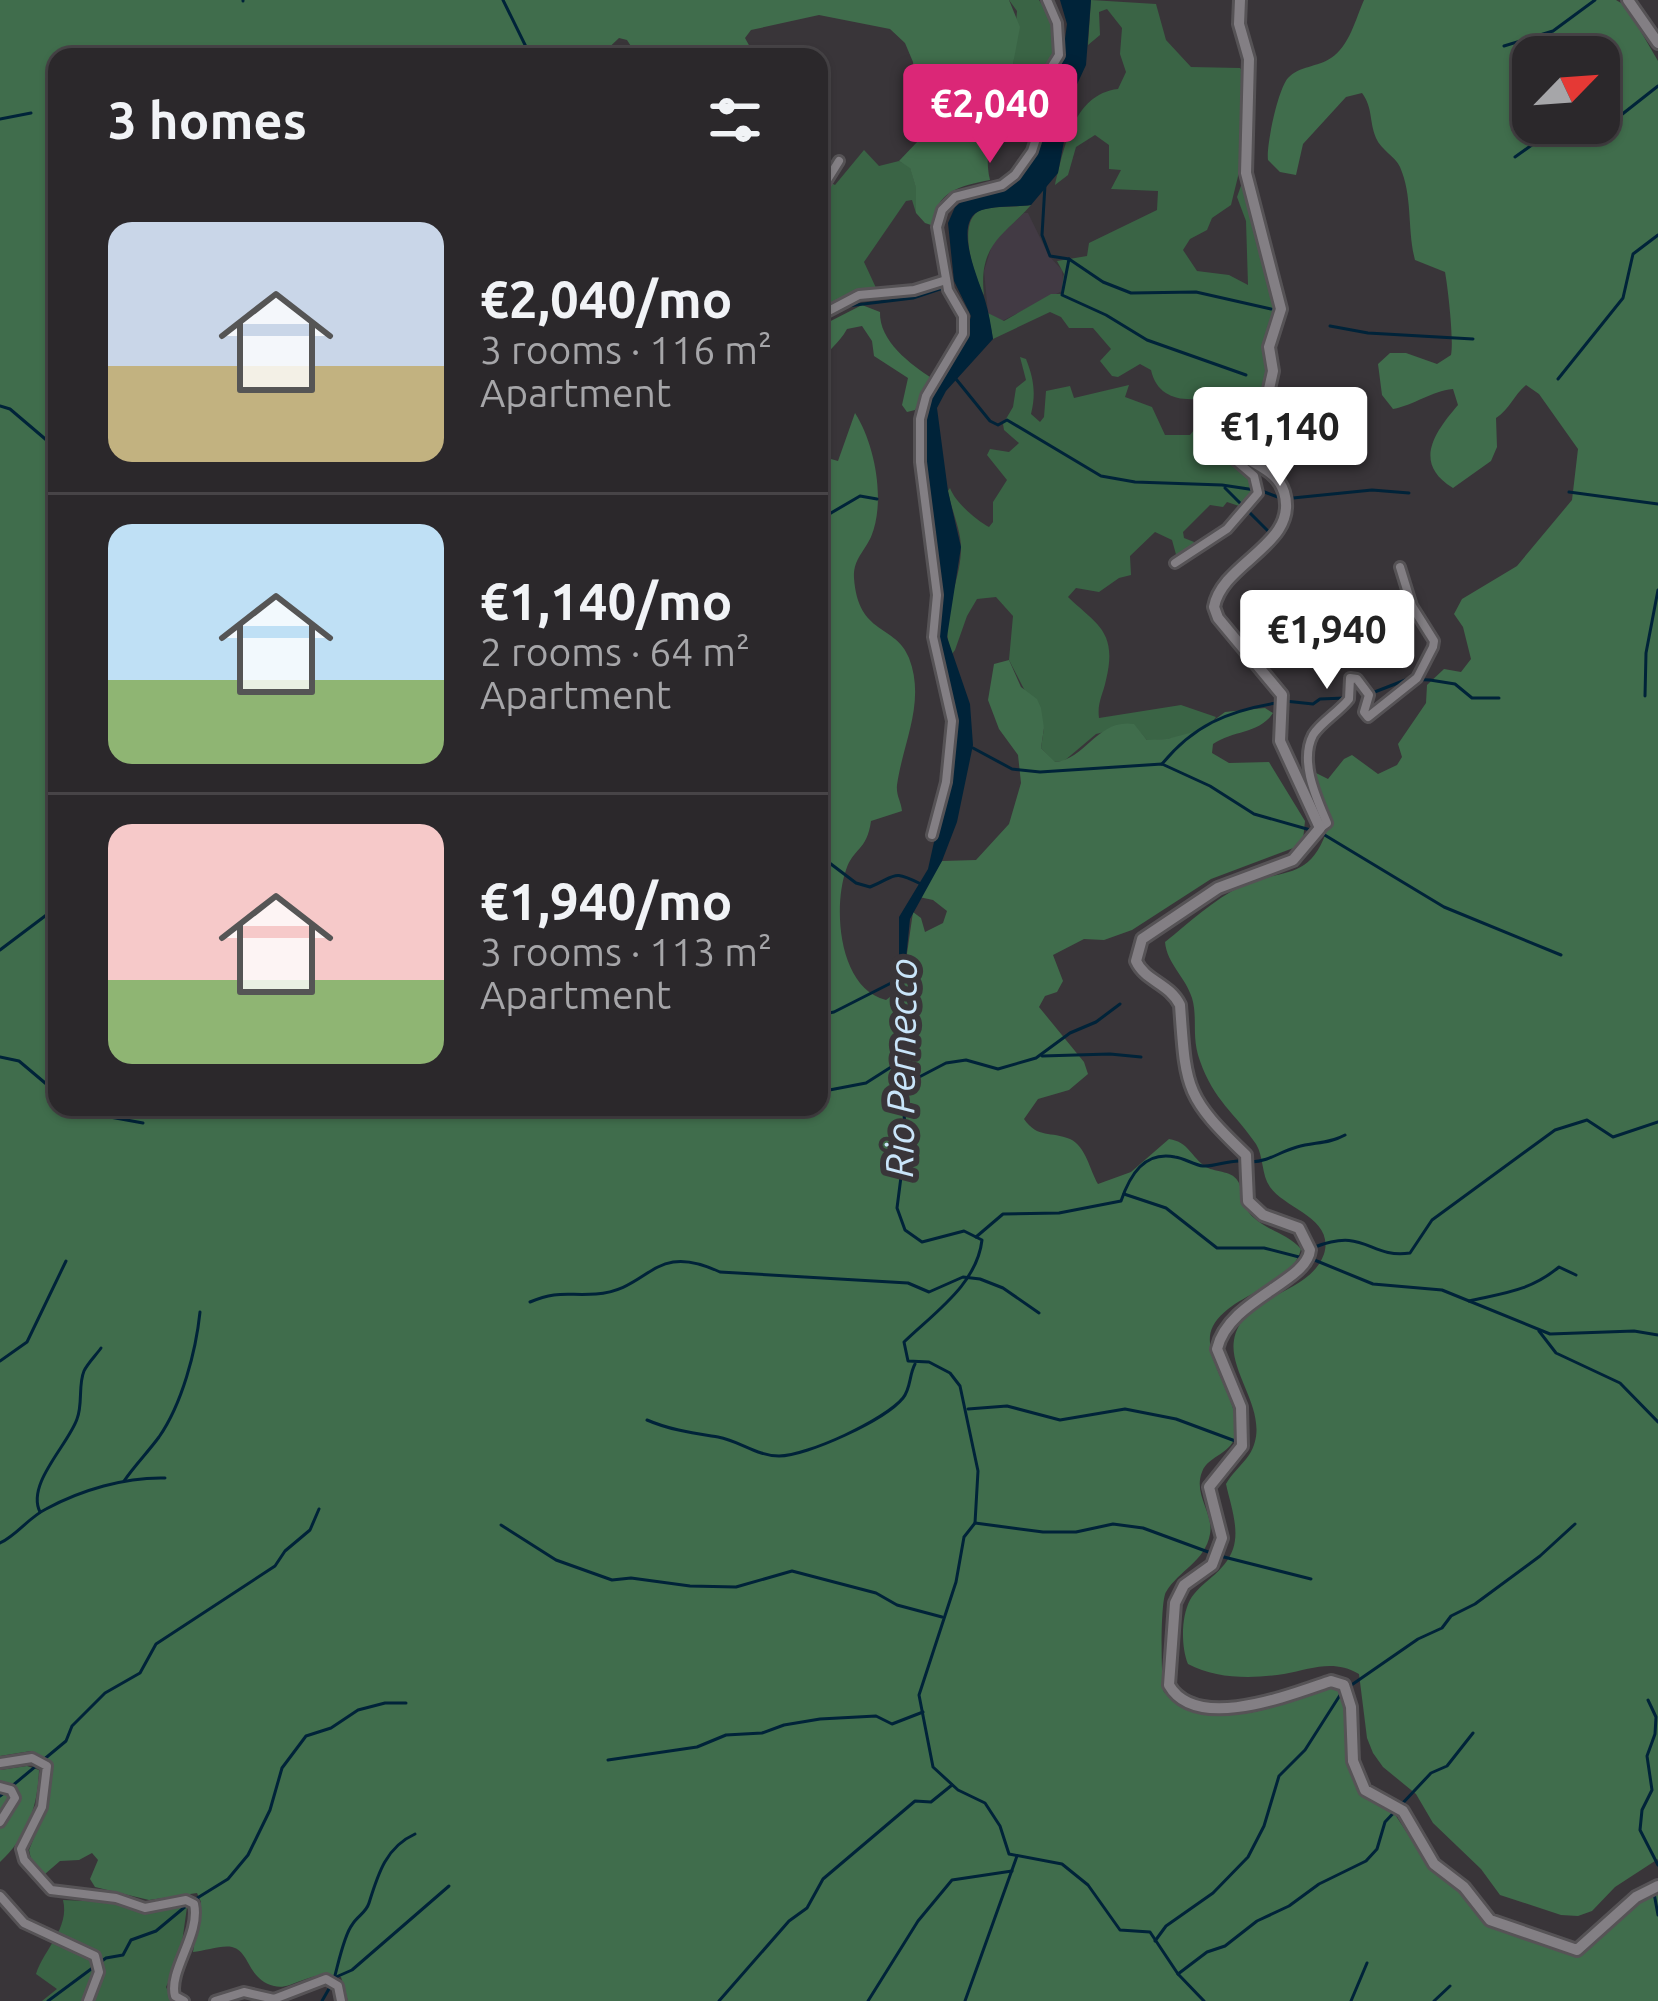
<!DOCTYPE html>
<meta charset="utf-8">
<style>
:root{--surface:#2b282b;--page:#333033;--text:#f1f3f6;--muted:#a6a6a9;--line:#474447;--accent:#db2777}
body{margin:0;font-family:Ubuntu,sans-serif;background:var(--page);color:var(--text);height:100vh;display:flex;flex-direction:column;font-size:45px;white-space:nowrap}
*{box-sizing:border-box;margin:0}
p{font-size:39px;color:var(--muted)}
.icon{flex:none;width:66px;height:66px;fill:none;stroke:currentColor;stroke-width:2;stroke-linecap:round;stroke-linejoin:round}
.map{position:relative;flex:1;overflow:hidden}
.panel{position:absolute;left:48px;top:48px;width:780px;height:1068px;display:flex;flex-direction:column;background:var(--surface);border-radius:24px;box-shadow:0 3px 9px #0004,0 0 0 3px var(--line)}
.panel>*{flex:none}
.needle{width:78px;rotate:65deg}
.tools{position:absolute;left:1512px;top:36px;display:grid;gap:24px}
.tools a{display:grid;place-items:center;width:108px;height:108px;border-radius:24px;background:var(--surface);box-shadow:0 3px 9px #0004,0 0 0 3px var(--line);font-size:60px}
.price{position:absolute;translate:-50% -102px;padding:0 27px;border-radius:12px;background:#fff;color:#222;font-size:39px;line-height:78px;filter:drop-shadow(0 3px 6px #0008)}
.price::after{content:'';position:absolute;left:50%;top:72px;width:36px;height:27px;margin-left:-18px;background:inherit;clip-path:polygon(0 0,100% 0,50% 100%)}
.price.on{background:var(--accent);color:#fff}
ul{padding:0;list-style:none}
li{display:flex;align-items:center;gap:36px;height:300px;padding:0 60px}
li+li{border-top:3px solid var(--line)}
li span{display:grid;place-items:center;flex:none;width:336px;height:240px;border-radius:24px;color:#555}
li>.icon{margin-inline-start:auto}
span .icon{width:144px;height:144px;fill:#fffc;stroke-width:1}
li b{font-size:51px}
h2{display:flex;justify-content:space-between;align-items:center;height:144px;padding:0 60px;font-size:51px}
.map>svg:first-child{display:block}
.built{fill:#423a44}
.green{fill:#3a6445}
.forest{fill:#406d4c;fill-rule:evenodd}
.water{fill:#002339}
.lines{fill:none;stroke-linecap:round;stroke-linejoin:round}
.stream{stroke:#002339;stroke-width:3}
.street-casing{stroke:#565356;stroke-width:14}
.secondary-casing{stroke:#565356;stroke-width:16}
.street{stroke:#837f84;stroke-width:8}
.secondary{stroke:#837f84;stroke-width:10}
.labels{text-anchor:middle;stroke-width:12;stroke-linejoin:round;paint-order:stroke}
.water-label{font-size:39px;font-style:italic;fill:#c9e5fa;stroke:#393539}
</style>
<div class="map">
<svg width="1658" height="2001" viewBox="0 0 1658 2001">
<rect width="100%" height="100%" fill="#393539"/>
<polygon class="built" points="1024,213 1028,213 1049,256 1062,270 1064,290 1002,321 988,313 984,271 993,242"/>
<g class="green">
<polygon points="1009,0 1039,0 1054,24 1053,64 1039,75 1013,64 1017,11"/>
<path d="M 1091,0 L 1156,4 L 1166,40 L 1191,67 L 1240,68 L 1244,73 L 1243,156 L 1231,205 L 1212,218 L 1207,230 L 1190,239 L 1183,250 L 1197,271 L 1229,275 L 1248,285 L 1246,221 L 1237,197 L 1242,183 L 1275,306 L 1265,340 L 1268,372 L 1262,397 L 1220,437 L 1223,454 L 1256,487 L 1245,508 L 1227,502 L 1223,507 L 1210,505 L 1183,532 L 1184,538 L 1194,542 L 1193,546 L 1177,558 L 1172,540 L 1155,532 L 1130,556 L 1131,575 L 1119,578 L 1099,592 L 1076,588 L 1068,597 C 1096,624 1118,631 1106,680 C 1103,695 1097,702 1099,718 L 1181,705 L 1216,717 C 1204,735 1168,741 1147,740 L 1134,725 L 1096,734 L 1064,761 L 1054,762 L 1041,748 L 1044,728 L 1009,660 L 1013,616 L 996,597 L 977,599 L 967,616 L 955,650 L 952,654 C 937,617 961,585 961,548 C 961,530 951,509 948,491 L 950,488 C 955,502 976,520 989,527 L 993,522 L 993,502 L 1007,480 L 987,455 L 990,449 L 1009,452 L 1019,443 L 1004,430 L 1003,424 L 1013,407 L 1016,388 L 1026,380 L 1020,357 L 1026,359 C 1034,379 1036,394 1031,414 L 1040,422 L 1044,417 L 1046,391 L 1070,386 L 1074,398 L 1129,385 L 1125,397 L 1152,407 L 1165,435 L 1190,435 L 1211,409 L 1205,398 C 1180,402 1157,397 1151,370 L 1140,364 L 1118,377 L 1112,376 L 1100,361 L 1111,349 L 1093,328 L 1069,328 L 1061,317 L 1050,312 L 993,339 L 988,313 L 1004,321 L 1051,294 L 1061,294 L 1064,274 L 1057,261 L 1087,256 L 1089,243 L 1157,210 L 1158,191 L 1111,189 L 1121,170 L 1109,169 L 1109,145 L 1095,135 L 1076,147 L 1068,175 L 1055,185 C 1064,149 1073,94 1118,89 L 1126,72 L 1120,54 L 1122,28 L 1107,9 L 1099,12 L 1100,35 L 1088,45 Z"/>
<polygon points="864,150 879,166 899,161 910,167 916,187 916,213 912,200 906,201 864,262 877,290 819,313 819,201 826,180 835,185"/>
<path d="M 1031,205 C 1004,236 978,244 984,295 C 975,278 955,221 981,210 C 989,206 1019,207 1031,205 Z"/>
<path d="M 63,1900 L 108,1902 L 146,1910 L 187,1907 L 180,1957 L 166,1987 L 173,2001 L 42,2001 L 57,1989 L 36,1974 C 44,1949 70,1928 63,1900 Z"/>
</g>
<g class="forest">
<path d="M 0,0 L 1009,0 L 1020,27 L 1013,64 L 982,83 L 975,80 L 959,93 L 962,101 C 1000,108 982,150 990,180 C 960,186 934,191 934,226 L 925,223 L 916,213 L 916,188 L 910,168 L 899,161 L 918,141 L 927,123 L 915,83 L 913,62 L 905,43 L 890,29 L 819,15 L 751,30 L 745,38 L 750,47 L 782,57 L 653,57 L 636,54 L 627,40 L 619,38 L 599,57 L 57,57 L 57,1107 L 819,1107 L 819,451 L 824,457 L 838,461 L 855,413 C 875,444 886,501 871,537 C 864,552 853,560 854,578 C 858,636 896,624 909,658 C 926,702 903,742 897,785 C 896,796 901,801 902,811 L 871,821 C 867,851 853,848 846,870 C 833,907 838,988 886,1000 L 902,988 L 913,912 L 921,918 L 925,932 L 943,923 L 947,911 L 933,900 L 919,897 L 942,861 L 976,860 L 1009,824 L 1021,783 L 1018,755 L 999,729 L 988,700 L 994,664 L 1009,660 L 1021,687 L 1037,699 L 1041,708 L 1044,728 L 1041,748 L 1055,762 C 1086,759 1098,718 1134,724 L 1147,740 L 1167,739 L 1201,730 L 1225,712 L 1265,708 L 1273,713 C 1259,734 1233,730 1213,744 L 1212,753 L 1229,763 L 1269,762 L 1305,821 L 1303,840 L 1296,847 L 1211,879 L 1132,930 L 1104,940 L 1084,939 L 1053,955 L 1063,981 L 1057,992 L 1045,996 L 1039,1007 L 1084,1062 L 1088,1074 L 1069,1090 L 1038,1099 L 1024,1119 C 1038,1139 1051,1131 1070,1139 C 1086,1146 1090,1171 1098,1184 L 1131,1172 L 1169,1139 C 1189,1142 1191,1157 1206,1167 C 1217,1173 1233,1170 1239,1183 C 1244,1196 1242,1206 1253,1217 C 1268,1231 1288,1234 1301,1249 C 1291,1288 1232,1292 1213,1326 C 1198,1354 1241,1400 1236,1432 C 1233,1455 1209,1454 1202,1472 C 1193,1495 1214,1513 1210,1534 C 1205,1562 1179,1570 1166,1592 C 1160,1601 1161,1681 1164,1692 C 1218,1735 1272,1707 1330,1688 L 1339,1690 L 1346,1708 L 1345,1744 L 1351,1772 L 1363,1795 L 1396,1816 L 1429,1866 L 1471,1901 L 1487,1925 L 1577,1955 L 1632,1907 L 1658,1891 L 1658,2001 L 348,2001 L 341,1977 C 307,1969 293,1991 274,1986 C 247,1979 250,1951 232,1947 C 221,1945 205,1951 193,1952 L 201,1902 L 197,1893 L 149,1900 L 95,1887 L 90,1879 L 98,1860 L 92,1853 L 79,1860 L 60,1861 L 45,1874 L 31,1859 L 29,1850 L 41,1820 L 51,1778 L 48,1763 L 31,1751 L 0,1756 Z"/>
<path d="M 1364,0 L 1616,0 L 1626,6 L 1658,61 L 1658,1859 L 1615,1887 L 1592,1911 L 1578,1916 L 1561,1915 L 1500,1895 L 1481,1869 L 1433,1823 L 1416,1794 L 1383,1767 L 1373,1753 L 1367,1738 L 1359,1674 C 1333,1659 1312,1669 1284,1674 C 1252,1679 1216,1679 1188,1664 C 1181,1647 1181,1617 1190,1600 C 1200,1582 1225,1573 1233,1549 C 1240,1529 1230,1503 1226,1484 C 1232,1473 1242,1465 1249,1455 C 1274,1416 1228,1375 1234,1340 C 1242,1294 1310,1295 1324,1254 C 1335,1218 1285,1209 1270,1187 C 1261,1174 1264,1157 1256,1144 C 1235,1113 1214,1101 1200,1061 C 1191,1037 1198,1018 1192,998 C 1185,976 1167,964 1165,942 C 1189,923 1214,899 1242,886 C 1284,867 1311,883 1329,824 L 1312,771 L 1328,779 L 1344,759 L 1352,755 L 1378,774 L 1397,765 L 1402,757 L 1398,744 L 1426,703 L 1427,685 L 1444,669 L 1461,672 L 1471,659 L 1463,627 L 1454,614 L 1462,599 L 1517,566 L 1572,500 L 1578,449 L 1539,394 L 1526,385 C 1513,396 1510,409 1496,418 L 1497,447 L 1491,461 L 1453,488 C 1412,463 1435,432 1458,405 L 1453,389 C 1431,391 1415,405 1393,409 L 1382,395 L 1378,364 L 1390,353 L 1406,353 L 1437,364 L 1451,355 C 1454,341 1448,288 1445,272 L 1415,260 C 1407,229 1413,197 1400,167 C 1395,156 1381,150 1376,138 C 1369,121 1373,108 1362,93 L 1346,97 L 1303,144 L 1296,175 L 1280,172 L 1268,160 C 1266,146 1278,89 1288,78 C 1299,66 1318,67 1331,58 C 1349,47 1356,18 1364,0 ZM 1533,57 L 1599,57 L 1599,123 L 1533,123 Z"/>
<path d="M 862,305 L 880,312 C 879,341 910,364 933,379 L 915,410 L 907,412 L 902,405 L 908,378 L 874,356 L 872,341 L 862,326 L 847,329 C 839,344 827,350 819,365 L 819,327 Z"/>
<path d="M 27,1766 L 39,1770 C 38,1806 27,1837 0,1862 L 0,1770 Z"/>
</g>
<path class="water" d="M 1060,0 L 1091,0 L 1086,65 L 1073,93 L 1058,173 L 1031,205 C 1016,207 996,206 982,210 C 950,220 980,282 985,300 C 989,313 991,326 993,339 L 946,391 L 937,408 L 948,491 L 961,547 L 947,637 L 970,704 L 973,745 L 957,822 L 942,861 L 910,919 L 906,959 L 899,965 L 899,917 L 928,869 L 956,743 L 957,715 L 935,636 L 939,589 L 923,460 L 923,415 L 929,398 L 963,345 L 971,316 L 954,281 L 948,223 L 955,207 L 965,199 L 1006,187 L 1034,159 L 1045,122 L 1043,92 L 1062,62 L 1067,24 Z"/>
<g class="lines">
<g class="stream">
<polyline points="503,0 531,57"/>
<polyline points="243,1 243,0"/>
<polyline points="1504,46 1553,31 1595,0"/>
<polyline points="0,119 31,113"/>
<polyline points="1515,157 1543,137 1611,123 1658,86"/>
<polyline points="1045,185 1042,235 1050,256 1069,259 1103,282 1131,293 1196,292 1271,309"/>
<polyline points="1069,259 1062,295 1106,315 1147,340 1246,375"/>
<polyline points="847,306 913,298 943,288"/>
<polyline points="819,322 838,310"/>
<polyline points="1330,326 1368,333 1473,339"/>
<polyline points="956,379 990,421 998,425 1007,420 1101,476 1135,482 1222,485 1262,491 1283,499 1372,490 1409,493"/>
<polyline points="1558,379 1623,298 1633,254 1658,235"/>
<polyline points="0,406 10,409 57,449"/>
<polyline points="1225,488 1269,532"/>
<polyline points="1569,492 1658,504"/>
<polyline points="819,520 860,496 877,499"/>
<polyline points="1372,693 1408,679 1430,680 1455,684 1472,698 1499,698"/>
<polyline points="1645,696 1646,653 1658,590"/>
<polyline points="1285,701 1313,704 1320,699 1345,698"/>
<polyline points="973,748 1012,769 1040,772 1162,764 1210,786 1254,814 1314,831"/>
<path d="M 1162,764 C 1193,726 1227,711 1276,703"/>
<polyline points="1323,834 1444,907 1561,955"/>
<path d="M 819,855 L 856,883 L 870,887 C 897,876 891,869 921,884"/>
<polyline points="0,950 57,907"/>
<path d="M 903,960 L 898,1043 L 906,1138 L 897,1208 L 905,1230 L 922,1242 L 964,1231 L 982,1240 C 977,1284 935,1312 904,1342 L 908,1361 L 929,1362 L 950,1373 L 960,1386 L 978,1471 L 975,1523 L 964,1537 L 956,1582 L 919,1695 L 933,1767 L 958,1790 L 985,1803 L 1000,1826 L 1009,1854 L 1062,1864 L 1088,1885 L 1120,1930 L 1150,1932 L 1178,1974 L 1204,2001"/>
<polyline points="819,1015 834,1012 899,979"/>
<polyline points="1042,1056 1110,1054 1141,1057"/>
<polyline points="0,1057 19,1061 57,1093"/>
<polyline points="902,1086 946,1063 966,1060 998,1069 1036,1058 1070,1033 1096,1022 1120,1004"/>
<polyline points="819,1092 866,1083 899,1062"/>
<polyline points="78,1107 88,1113 143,1123"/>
<path d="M 1251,1162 C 1270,1161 1279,1152 1297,1147 C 1314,1142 1329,1144 1345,1135"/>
<polyline points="1124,1194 1166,1208 1217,1248 1264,1248 1303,1258"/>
<path d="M 976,1237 L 1003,1214 L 1059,1213 L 1121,1201 C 1130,1175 1144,1151 1175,1157 C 1184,1158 1194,1165 1203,1166 C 1215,1167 1228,1160 1241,1161"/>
<path d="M 1315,1247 C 1366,1227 1369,1259 1410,1253 L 1432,1220 L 1555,1130 L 1587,1120 L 1613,1137 L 1658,1122"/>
<polyline points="1312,1259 1373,1284 1442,1290 1550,1334 1634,1331 1658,1335"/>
<path d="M 1469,1301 C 1504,1293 1530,1291 1559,1267 L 1576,1275"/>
<path d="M 530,1302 C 558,1290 568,1296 596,1294 C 651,1290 652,1240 720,1272 L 908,1283 L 929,1292 L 963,1277 L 980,1279 L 1003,1288 L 1039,1313"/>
<polyline points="1539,1331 1556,1353 1620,1383 1658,1422"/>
<polyline points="0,1361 27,1342 66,1261"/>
<polyline points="968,1409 1007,1406 1060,1420 1125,1409 1176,1419 1238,1442"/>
<path d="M 647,1420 C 670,1430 693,1433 718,1437 C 740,1441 757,1456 779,1456 C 807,1456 885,1420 903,1398 C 911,1388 909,1375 915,1364"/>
<path d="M 124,1481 C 135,1465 148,1452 159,1437 C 182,1404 196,1351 200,1312"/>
<path d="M 40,1512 C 26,1484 68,1445 77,1419 C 83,1404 78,1385 84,1371 C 87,1364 96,1355 101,1348"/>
<polyline points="975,1523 1043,1532 1076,1532 1113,1524 1143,1528 1211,1553"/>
<polyline points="501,1525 556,1560 612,1580 631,1578 690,1586 736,1587 792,1571 876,1593 897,1605 942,1617"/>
<path d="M 0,1543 C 17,1535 28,1518 46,1509 C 81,1490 125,1477 165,1478"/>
<polyline points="1220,1556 1311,1579"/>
<polyline points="1350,1686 1418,1639 1442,1628 1451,1616 1475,1604 1540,1556 1575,1524"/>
<polyline points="1648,1700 1656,1717 1655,1734 1647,1756 1652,1790 1642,1810 1640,1830 1658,1865"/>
<polyline points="608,1760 697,1747 726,1735 762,1733 784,1725 820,1719 876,1716 892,1724 923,1712"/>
<polyline points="0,1796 66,1741 72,1726 105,1693 140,1673 156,1644 275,1566 285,1551 310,1530 319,1509"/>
<polyline points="1654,1893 1658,1915"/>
<polyline points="194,1900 228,1879 248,1855 270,1810 282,1768 306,1736 331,1728 358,1710 385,1703 406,1703"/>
<polyline points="1155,1941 1166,1926 1213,1893 1248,1857 1264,1826 1279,1776 1305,1750 1342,1692"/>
<polyline points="1178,1974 1207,1952 1225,1946 1257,1921 1289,1906 1319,1884 1366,1861 1377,1849 1385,1822 1431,1773 1447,1766 1473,1733"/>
<polyline points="336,1977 352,1970 449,1886"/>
<path d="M 334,1979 C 338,1965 344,1935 352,1925 C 357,1916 366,1913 369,1903 C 378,1874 386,1847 415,1834"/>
<polyline points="48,2001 106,1958 123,1955 131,1940 156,1931 186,1906"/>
<polyline points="322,2001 330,1987"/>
<polyline points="719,2001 789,1921 807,1908 823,1879 915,1801 931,1802 952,1785"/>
<polyline points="868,2001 918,1921 952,1880 1012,1871"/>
<polyline points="965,2001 1017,1856"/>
<polyline points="1351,2001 1367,1963"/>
<polyline points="1434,2001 1450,1986"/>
</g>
<g class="street-casing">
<g id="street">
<polyline points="819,193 839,161"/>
<polyline points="819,316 859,295 914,290 946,280"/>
<polyline points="1175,563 1227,529 1258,493 1254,476 1227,453 1224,437 1232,435"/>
<path d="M 1320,828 L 1327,823 C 1317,799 1299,762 1313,735 C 1321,722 1339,712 1349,699 L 1350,678 L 1357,679 L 1369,695 L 1364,712 L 1368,717 L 1417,678 L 1433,647 L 1434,641 L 1412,606 L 1400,567"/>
<polyline points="932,835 946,782 952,721 933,637 937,595 920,462 920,419 926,396 963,334 963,316 948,290 937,227 942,210 955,197 1002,185 1015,175 1032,151 1039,129 1039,87 1059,55 1057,23 1047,0"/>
<path d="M 0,1763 L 32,1758 L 47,1766 L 42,1807 L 21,1849 L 24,1860 L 51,1890 L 116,1898 L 145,1908 L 186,1900 L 194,1904 C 201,1934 168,1971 175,1996 L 184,2001"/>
<polyline points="0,1787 11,1790 15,1798 0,1822"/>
<polyline points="0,1896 24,1923 95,1956 99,1972 88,2001"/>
<polyline points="215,2001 244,1992 274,1999 326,1979 338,1986 341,2001"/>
</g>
</g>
<g class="secondary-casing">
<g id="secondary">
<path d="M 1240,0 L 1239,24 L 1249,59 L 1246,173 L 1281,309 L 1269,347 L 1273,371 L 1267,398 L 1258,411 L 1236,428 L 1231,441 C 1243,465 1275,464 1284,492 C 1300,544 1222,562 1214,607 L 1218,618 L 1282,695 L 1280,741 L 1320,828 L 1293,860 L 1218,888 L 1142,939 L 1136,961 C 1145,981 1169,983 1180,1005 C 1186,1088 1184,1096 1246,1155 L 1248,1201 L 1263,1215 L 1299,1228 L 1310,1250 C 1307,1282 1228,1300 1217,1349 L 1241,1407 L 1242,1446 L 1209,1487 L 1222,1538 L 1212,1565 L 1184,1585 L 1175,1603 L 1169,1685 C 1196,1733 1292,1694 1331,1681 L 1344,1685 L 1351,1707 L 1353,1761 L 1365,1790 L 1403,1811 L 1434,1864 L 1464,1887 L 1490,1920 L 1577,1950 L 1636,1897 L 1658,1886"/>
<polyline points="1628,0 1658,43"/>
</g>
</g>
<use href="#street" class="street"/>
<use href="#secondary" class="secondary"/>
</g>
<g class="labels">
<g class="water-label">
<text transform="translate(901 1068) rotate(-89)" y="14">Rio Pernecco</text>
</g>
</g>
</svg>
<div class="tools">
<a><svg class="needle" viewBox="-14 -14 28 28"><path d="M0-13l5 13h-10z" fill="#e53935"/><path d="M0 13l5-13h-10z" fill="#a6a6a9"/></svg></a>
</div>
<b class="price on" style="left:990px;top:166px">€2,040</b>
<b class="price" style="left:1280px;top:489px">€1,140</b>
<b class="price" style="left:1327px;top:692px">€1,940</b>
<section class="panel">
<h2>3 homes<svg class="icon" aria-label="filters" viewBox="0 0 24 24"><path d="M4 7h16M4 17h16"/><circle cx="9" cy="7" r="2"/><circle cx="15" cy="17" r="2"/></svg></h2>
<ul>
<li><span style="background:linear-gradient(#c9d6e8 60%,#c2b280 0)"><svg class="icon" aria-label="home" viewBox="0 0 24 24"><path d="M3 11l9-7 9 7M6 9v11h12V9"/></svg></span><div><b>€2,040/mo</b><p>3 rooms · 116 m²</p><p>Apartment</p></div></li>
<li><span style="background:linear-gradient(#bfe0f5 65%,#8fb573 0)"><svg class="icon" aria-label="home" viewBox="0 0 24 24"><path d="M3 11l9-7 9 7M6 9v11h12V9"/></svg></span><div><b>€1,140/mo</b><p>2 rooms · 64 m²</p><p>Apartment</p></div></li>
<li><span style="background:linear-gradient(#f6c9c9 65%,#8fb573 0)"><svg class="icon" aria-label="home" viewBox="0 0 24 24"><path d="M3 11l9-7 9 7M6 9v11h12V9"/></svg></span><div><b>€1,940/mo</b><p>3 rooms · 113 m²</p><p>Apartment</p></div></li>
</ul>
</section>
</div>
